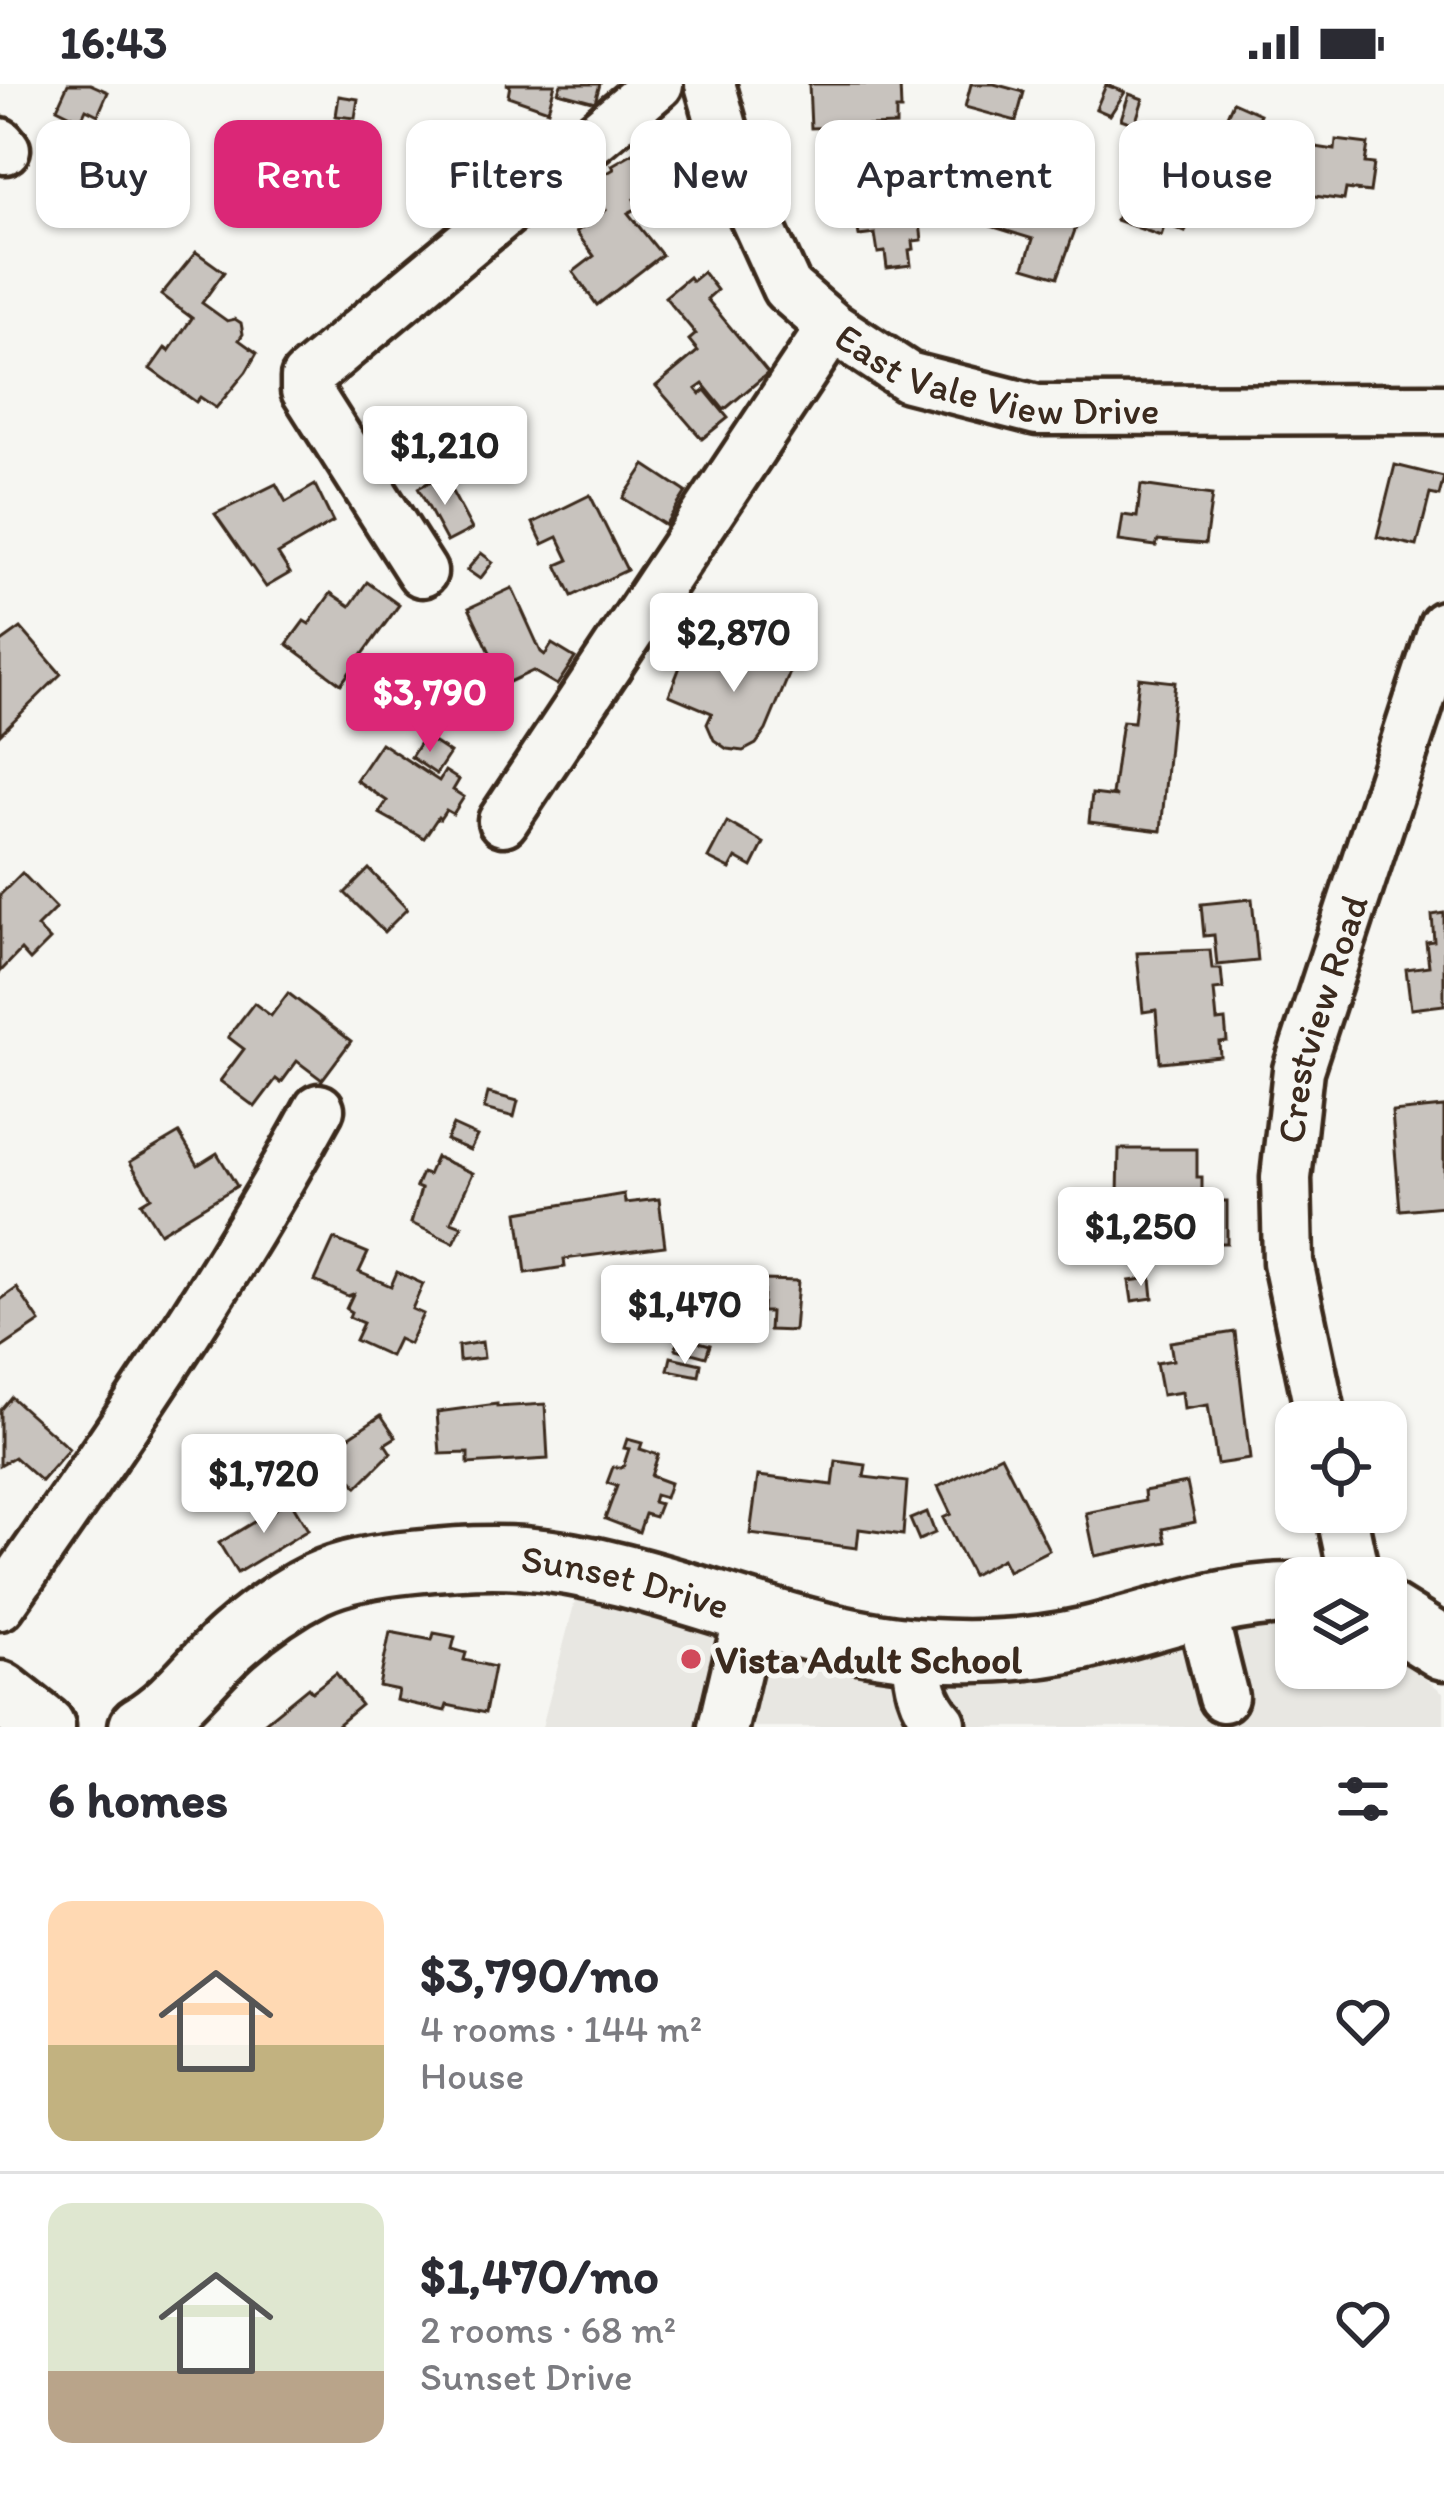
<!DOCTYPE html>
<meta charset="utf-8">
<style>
:root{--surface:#fff;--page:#f7f7f7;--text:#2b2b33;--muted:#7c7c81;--line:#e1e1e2;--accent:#db2777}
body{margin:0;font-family:Itim,sans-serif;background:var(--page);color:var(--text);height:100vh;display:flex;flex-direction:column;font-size:45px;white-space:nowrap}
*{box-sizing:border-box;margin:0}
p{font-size:39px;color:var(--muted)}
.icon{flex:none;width:66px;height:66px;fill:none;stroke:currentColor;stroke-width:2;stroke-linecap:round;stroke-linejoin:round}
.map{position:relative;height:1643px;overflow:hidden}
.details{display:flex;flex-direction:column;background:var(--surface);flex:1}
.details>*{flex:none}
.top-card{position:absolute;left:36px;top:36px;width:1374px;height:108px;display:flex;gap:24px}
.tools{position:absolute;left:1275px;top:1317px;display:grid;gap:24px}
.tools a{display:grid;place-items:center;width:132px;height:132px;border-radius:24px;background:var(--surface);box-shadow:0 3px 9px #0004;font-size:60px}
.price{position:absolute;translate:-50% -102px;padding:0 27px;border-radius:12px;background:#fff;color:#222;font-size:39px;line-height:78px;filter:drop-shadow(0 3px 6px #0008)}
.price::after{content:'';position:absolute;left:50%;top:72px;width:36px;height:27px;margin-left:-18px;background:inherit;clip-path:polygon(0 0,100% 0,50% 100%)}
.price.current{background:var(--accent);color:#fff}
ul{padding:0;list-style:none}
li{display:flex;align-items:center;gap:36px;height:300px;padding:0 48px}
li+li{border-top:3px solid var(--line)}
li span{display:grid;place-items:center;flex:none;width:336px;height:240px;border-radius:24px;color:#555}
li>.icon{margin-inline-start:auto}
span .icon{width:144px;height:144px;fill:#fffc;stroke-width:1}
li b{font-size:51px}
h2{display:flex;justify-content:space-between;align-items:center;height:144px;padding:0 48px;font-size:51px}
.pill{padding:0 42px;border-radius:24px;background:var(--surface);box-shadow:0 3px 9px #0004;font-size:42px;line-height:108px}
.pill.current{background:var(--accent);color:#fff}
.status{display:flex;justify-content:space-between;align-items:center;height:84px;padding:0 60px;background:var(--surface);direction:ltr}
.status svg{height:33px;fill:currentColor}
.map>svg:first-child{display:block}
.built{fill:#e8e7e2}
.building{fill:#c8c3be;stroke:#3b2a1e;stroke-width:3}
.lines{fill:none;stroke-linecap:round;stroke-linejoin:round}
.minor-casing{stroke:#3b2a1e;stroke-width:57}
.major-casing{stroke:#3b2a1e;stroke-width:69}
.minor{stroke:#f6f6f2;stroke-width:48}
.major{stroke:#f6f6f2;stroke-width:60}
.poi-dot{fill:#d1495b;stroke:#f6f6f2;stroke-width:4.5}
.labels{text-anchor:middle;stroke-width:10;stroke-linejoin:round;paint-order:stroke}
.street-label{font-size:39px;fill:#3b2a1e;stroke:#f6f6f2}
.poi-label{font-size:39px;font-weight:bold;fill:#3b2a1e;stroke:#f6f6f2;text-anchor:start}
</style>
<div class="status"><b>16:43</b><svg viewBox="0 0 49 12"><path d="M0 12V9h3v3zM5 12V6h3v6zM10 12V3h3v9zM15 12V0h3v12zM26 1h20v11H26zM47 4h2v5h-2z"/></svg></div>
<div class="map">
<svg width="1444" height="1643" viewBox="0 0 1444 1643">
<rect width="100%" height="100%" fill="#f6f6f2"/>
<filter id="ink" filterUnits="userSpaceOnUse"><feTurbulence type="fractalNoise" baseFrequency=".00833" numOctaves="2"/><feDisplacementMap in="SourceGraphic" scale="24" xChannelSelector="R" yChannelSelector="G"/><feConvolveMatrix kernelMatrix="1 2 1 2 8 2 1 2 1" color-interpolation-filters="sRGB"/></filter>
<g filter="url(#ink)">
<polygon class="built" points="576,1513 838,1579 944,1597 1033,1595 1259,1540 1296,1538 1296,1584 1386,1584 1386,1565 1444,1609 1444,1643 542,1643"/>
<g class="building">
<polygon points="68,0 90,0 108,8 98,31 86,25 81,36 57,24"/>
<polygon points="506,0 555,0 548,26 508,12 510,1"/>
<polygon points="561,0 600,0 595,18 558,8"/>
<polygon points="809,0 900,0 901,26 896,26 896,41 811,44"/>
<polygon points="971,0 994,0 1024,8 1016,37 965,23"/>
<polygon points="1106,1 1125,8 1110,31 1096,25"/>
<polygon points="1129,10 1143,15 1135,40 1121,35"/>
<polygon points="339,12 358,15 355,34 336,32"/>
<polygon points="1233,18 1260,30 1237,82 1210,70"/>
<polygon points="1336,56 1368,60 1365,79 1374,80 1370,108 1346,105 1344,116 1307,111 1310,90 1293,88 1297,60 1335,66"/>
<polygon points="647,61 667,96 634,115 639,123 628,129 662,171 597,221 573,188 594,172 576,148 606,126 588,100 614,85 612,81"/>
<polygon points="879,78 880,88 892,86 891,79 899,78 900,86 905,85 911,132 919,131 922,156 913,157 914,165 909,166 911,181 887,184 885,168 878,169 875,150 859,152 851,92 855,91 854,81"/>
<polygon points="1001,78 1020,84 1017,96 1033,97 1031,102 1047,107 1051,93 1075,100 1069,119 1083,124 1058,193 1024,183 1033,155 965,134 981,84 998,89"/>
<polygon points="1182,81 1207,89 1185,148 1165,140 1161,152 1116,136 1134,86 1176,101"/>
<polygon points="287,82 305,86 300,108 281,104"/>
<polygon points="196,168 224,188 202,219 227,237 235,235 241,239 243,250 239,256 257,269 246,288 216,324 200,313 196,318 150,285 165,264 169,267 192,234 161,211"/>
<polygon points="703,188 717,206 707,215 768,289 724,326 703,300 696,305 700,310 705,306 728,334 702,355 656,302 698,267 689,256 696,250 665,213 689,193 692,197"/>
<polygon points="645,381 686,408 665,441 623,414"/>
<polygon points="1395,381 1444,393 1439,412 1430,410 1417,462 1377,453"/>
<polygon points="443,391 472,445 447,458 418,404"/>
<polygon points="276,400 286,418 315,401 333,438 278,470 290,489 266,503 215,430"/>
<polygon points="1141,401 1212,411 1205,460 1158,456 1156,462 1119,457 1123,431 1137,433"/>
<polygon points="590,411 627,486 572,512 557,481 569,476 558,453 543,460 533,439"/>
<polygon points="481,469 493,478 480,495 467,486"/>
<polygon points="367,498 399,521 341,600 287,560 304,537 309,540 331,509 350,522"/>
<polygon points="512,504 541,568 545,571 552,560 575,574 557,601 533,587 505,600 469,524"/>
<polygon points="21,544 61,590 0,650 0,559"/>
<polygon points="742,559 793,581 766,646 756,660 743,667 727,665 714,656 707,640 712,629 669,611 685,570 730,588"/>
<polygon points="1139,594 1175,598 1161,747 1089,738 1092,710 1117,713 1112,711 1121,644 1123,637 1134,638"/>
<polygon points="424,652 450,669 436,690 411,673"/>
<polygon points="381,659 439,697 445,687 459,696 453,706 464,713 453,730 446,726 440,735 438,733 424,754 379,729 387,717 356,696"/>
<polygon points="727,738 764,759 752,783 736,774 730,785 708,774"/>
<polygon points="369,785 407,825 384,848 345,809"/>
<polygon points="22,789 56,824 37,843 50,856 30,876 21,866 0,888 0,811"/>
<polygon points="1252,815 1258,877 1217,881 1214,851 1204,852 1201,820"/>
<polygon points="1444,829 1444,921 1411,925 1406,885 1429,882 1426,858 1434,857 1432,831"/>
<polygon points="1210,866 1212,885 1221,885 1223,905 1214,906 1217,937 1225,936 1227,957 1219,958 1220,972 1160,978 1156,926 1143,928 1137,869"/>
<polygon points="288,909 351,957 322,996 297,977 281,999 276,995 255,1023 220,997 244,965 228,953 254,919 271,932"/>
<polygon points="488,1009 518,1017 514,1033 484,1025"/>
<polygon points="1444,1023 1444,1122 1400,1126 1392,1028"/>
<polygon points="453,1041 477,1052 470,1066 446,1056"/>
<polygon points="179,1049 198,1081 217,1069 237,1102 160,1149 141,1119 151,1113 130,1078"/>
<polygon points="1119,1065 1197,1065 1197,1093 1202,1093 1202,1117 1227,1117 1227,1159 1191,1159 1190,1151 1150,1151 1150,1112 1118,1112"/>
<polygon points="436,1073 473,1089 451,1138 462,1142 454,1159 411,1139 421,1105 416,1103 422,1089 428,1091"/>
<polygon points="624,1110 625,1119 659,1115 665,1162 564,1175 565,1183 526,1189 518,1128"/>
<polygon points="334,1155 368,1169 359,1188 391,1202 397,1188 423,1200 412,1225 423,1230 409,1260 398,1255 390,1272 355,1256 363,1239 349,1233 351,1228 346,1225 353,1210 348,1212 315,1197"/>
<polygon points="1151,1194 1153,1214 1132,1217 1129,1197"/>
<polygon points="764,1196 798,1197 794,1247 769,1246 770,1228 762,1228"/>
<polygon points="17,1204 40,1238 0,1265 0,1216"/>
<polygon points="1235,1248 1250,1375 1217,1380 1208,1321 1184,1325 1182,1308 1162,1311 1156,1279 1173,1276 1170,1258"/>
<polygon points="678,1252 710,1261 706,1273 676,1265"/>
<polygon points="482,1258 484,1274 459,1277 458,1262"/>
<polygon points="671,1273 701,1280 699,1292 668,1286"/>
<polygon points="11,1313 69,1365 41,1397 14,1373 0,1381 0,1326"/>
<polygon points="497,1320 497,1323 545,1320 548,1375 468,1380 468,1369 440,1370 437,1328"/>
<polygon points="381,1331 396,1353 385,1360 391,1369 357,1403 331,1365"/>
<polygon points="627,1355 642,1359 640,1365 658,1371 651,1392 670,1399 665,1414 655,1411 653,1418 660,1420 655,1433 645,1430 639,1448 605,1435 617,1402 607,1399 613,1383 623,1383 629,1365 624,1364"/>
<polygon points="1001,1371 1049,1466 1008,1487 1002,1475 972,1491 943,1434 951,1430 938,1403"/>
<polygon points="836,1377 866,1381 864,1393 907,1398 903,1451 859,1445 857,1464 750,1450 758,1392 833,1401"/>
<polygon points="1187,1399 1195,1438 1163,1445 1166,1458 1095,1472 1086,1429 1145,1417 1144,1407"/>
<polygon points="290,1416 308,1446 237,1489 219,1459"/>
<polygon points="927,1428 935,1449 919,1456 910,1435"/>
<polygon points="390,1548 432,1556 434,1549 455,1553 452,1565 466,1569 464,1576 494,1583 485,1629 447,1621 445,1627 396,1616 398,1606 379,1602"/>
<polygon points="336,1589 361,1621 338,1640 341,1643 259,1643 308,1603 312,1608"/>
</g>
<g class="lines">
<g class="minor-casing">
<g id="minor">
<path id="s1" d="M 710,0 L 736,92 L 787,204 L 832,243 L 908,293 L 1037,326 L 1444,325"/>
<polyline points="0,59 5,65"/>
<polyline points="422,488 306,306 306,294 658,0"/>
<polyline points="503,737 832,243"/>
<path id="s2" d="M 1322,1338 L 1288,1178 L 1286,1094 L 1298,986 L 1444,542"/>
<polyline points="1341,1428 1355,1494"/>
<path d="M 0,1521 C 113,1360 224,1199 319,1025"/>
<polyline points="1201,1525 1223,1613"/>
<path d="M 916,1565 C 919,1595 920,1616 941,1639"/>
<polyline points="723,1643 750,1528"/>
</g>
</g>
<g class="major-casing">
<g id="major">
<polyline points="1386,1529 1444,1565"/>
<polyline points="0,1608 44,1643"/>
<path id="s3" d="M 140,1643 C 178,1621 201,1585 233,1557 C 258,1535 286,1515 316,1500 C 346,1486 380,1481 413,1478 C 449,1474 485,1471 522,1474 C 661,1485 789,1558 929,1566 C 980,1569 1033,1566 1083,1555 C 1153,1539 1224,1509 1296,1510"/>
</g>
</g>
<use href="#minor" class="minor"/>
<use href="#major" class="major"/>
</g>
</g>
<circle class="poi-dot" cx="691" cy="1575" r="12"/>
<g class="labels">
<g class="street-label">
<text dy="14" stroke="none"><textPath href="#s1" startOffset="456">East Vale View Drive</textPath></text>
<text dy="14" stroke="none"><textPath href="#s2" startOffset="411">Crestview Road</textPath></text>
<text dy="14" stroke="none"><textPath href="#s3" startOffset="543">Sunset Drive</textPath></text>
</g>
<g class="poi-label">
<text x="715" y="1589">Vista Adult School</text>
</g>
</g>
</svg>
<div class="tools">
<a><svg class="icon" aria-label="locate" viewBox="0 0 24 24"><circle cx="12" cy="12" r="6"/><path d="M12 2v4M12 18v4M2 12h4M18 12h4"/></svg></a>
<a><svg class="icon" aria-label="layers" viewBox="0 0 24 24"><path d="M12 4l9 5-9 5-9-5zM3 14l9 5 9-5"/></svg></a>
</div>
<b class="price" style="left:445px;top:424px">$1,210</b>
<b class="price" style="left:734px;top:611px">$2,870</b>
<b class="price current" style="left:430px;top:671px">$3,790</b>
<b class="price" style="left:1141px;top:1205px">$1,250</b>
<b class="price" style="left:685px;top:1283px">$1,470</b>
<b class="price" style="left:264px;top:1452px">$1,720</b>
<div class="top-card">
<a class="pill">Buy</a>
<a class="pill current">Rent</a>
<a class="pill">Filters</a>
<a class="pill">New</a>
<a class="pill">Apartment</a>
<a class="pill">House</a>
</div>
</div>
<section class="details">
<h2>6 homes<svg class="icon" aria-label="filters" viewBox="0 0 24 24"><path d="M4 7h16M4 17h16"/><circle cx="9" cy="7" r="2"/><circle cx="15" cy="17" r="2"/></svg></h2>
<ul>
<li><span style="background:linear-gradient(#ffd9b3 60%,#c2b280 0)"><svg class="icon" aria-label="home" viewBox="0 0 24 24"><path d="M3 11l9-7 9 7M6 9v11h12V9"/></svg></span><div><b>$3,790/mo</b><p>4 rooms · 144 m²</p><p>House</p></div><svg class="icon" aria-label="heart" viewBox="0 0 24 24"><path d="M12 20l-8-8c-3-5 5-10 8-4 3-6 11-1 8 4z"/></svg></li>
<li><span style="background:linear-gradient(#dfe7d0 70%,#b9a48a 0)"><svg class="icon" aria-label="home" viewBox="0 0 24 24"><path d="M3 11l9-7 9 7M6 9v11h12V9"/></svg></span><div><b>$1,470/mo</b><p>2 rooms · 68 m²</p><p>Sunset Drive</p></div><svg class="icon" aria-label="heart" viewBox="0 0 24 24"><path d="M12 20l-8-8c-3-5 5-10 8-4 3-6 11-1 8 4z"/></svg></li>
</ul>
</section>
